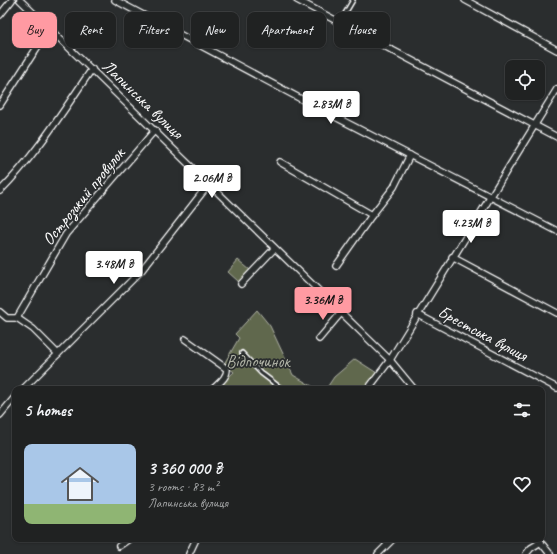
<!DOCTYPE html>
<meta charset="utf-8">
<style>
:root{--surface:#202222;--page:#282a2a;--text:#f1f3f6;--muted:#a2a4a5;--line:#3d3f40;--accent:#ff9aa2}
body{margin:0;font-family:Caveat,sans-serif;background:var(--page);color:var(--text);height:100vh;display:flex;flex-direction:column;font-size:15px;white-space:nowrap}
*{box-sizing:border-box;margin:0}
p{font-size:13px;color:var(--muted)}
.icon{flex:none;width:22px;height:22px;fill:none;stroke:currentColor;stroke-width:2;stroke-linecap:round;stroke-linejoin:round}
.map{position:relative;flex:1;overflow:hidden}
.panel{position:absolute;left:12px;top:386px;width:533px;height:156px;display:flex;flex-direction:column;background:var(--surface);border-radius:8px;box-shadow:0 1px 3px #0004,0 0 0 1px var(--line)}
.panel>*{flex:none}
.guide{position:absolute;left:12px;top:12px;width:533px;height:36px;display:flex;gap:8px}
.tools{position:absolute;left:505px;top:60px;display:grid;gap:8px}
.tools a{display:grid;place-items:center;width:40px;height:40px;border-radius:8px;background:var(--surface);box-shadow:0 1px 3px #0004,0 0 0 1px var(--line);font-size:20px}
.price{position:absolute;translate:-50% -34px;padding:0 9px;border-radius:4px;background:#fff;color:#222;font-size:13px;line-height:26px;filter:drop-shadow(0 1px 2px #0008)}
.price::after{content:'';position:absolute;left:50%;top:24px;width:12px;height:9px;margin-left:-6px;background:inherit;clip-path:polygon(0 0,100% 0,50% 100%)}
.price.on{background:var(--accent);color:#111}
ul{padding:0;list-style:none}
li{display:flex;align-items:center;gap:12px;height:100px;padding:0 12px}
li span{display:grid;place-items:center;flex:none;width:112px;height:80px;border-radius:8px;color:#555}
li>.icon{margin-inline-start:auto}
span .icon{width:48px;height:48px;fill:#fffc;stroke-width:1}
li b{font-size:17px}
h2{display:flex;justify-content:space-between;align-items:center;height:48px;padding:0 12px;font-size:17px}
.chip{padding:0 14px;border-radius:8px;background:var(--surface);box-shadow:0 1px 3px #0004,0 0 0 1px var(--line);font-size:14px;line-height:36px}
.chip.on{background:var(--accent);color:#111}
.map>svg:first-child{display:block}
.green{fill:#60674e;stroke:#b0b3a6}
.lines{fill:none;stroke-linecap:round;stroke-linejoin:round}
.lane-casing{stroke:#fff;stroke-width:6}
.street-casing{stroke:#fff;stroke-width:8}
.lane{stroke:#2a2d2e;stroke-width:3}
.street{stroke:#2a2d2e;stroke-width:5.5}
.labels{text-anchor:middle;stroke-width:3.5;stroke-linejoin:round;paint-order:stroke}
.street-label{font-size:17px;fill:#fff;stroke:#2a2d2e}
.park-label{font-size:17px;fill:#b0b3a6;stroke:#2a2d2e}
</style>
<div class="map">
<svg width="557" height="554" viewBox="0 0 557 554">
<rect width="100%" height="100%" fill="#2a2d2e"/>
<filter id="ink" filterUnits="userSpaceOnUse"><feTurbulence type="fractalNoise" baseFrequency=".025" numOctaves="2"/><feDisplacementMap in="SourceGraphic" scale="8" xChannelSelector="R" yChannelSelector="G"/><feConvolveMatrix kernelMatrix="1 2 1 2 8 2 1 2 1" color-interpolation-filters="sRGB"/></filter>
<g filter="url(#ink)">
<g class="green">
<polygon points="238,260 250,270 239,282 228,272"/>
<polygon points="257,310 270,326 293,375 317,389 216,389 234,372 224,364 239,338 235,334"/>
<polygon points="355,359 377,373 365,389 326,389 334,377"/>
</g>
<g class="lines">
<g class="lane-casing">
<g id="lane">
<polyline points="340,22 353,0"/>
<polyline points="242,353 261,373 282,389"/>
<polyline points="382,539 387,545"/>
</g>
</g>
<g class="street-casing">
<g id="street">
<polyline points="20,0 390,360 414,389"/>
<polyline points="115,0 318,108 557,231"/>
<polyline points="297,0 557,137"/>
<polyline points="465,0 557,50"/>
<polyline points="0,15 12,0"/>
<polyline points="0,105 49,29"/>
<polyline points="280,162 372,215"/>
<path d="M 0,191 C 36,155 63,111 92,69"/>
<polyline points="452,257 557,313"/>
<polyline points="336,266 372,215 394,187 410,155"/>
<polyline points="241,284 274,249"/>
<polyline points="0,312 7,318 17,318"/>
<polyline points="417,314 557,388"/>
<path d="M 185,339 L 227,369 C 227,378 219,383 213,389"/>
<polyline points="319,339 341,313"/>
<polyline points="58,354 33,329 17,318 66,234 155,130"/>
<polyline points="23,389 141,271 209,184"/>
<polyline points="368,389 390,360 557,89"/>
<polyline points="0,415 15,397"/>
<polyline points="538,539 550,554"/>
<polyline points="119,546 129,539"/>
<polyline points="189,554 196,539"/>
<polyline points="378,554 393,539"/>
<polyline points="526,554 531,548 541,542"/>
</g>
</g>
<use href="#lane" class="lane"/>
<use href="#street" class="street"/>
</g>
</g>
<g class="labels">
<g class="street-label">
<text transform="translate(143 99) rotate(44)" y="6">Лапинська вулиця</text>
<text transform="translate(83 196) rotate(-51)" y="6">Острозький провулок</text>
<text transform="translate(483 333) rotate(28)" y="6">Брестська вулиця</text>
</g>
<g class="park-label">
<text x="258" y="367">Відпочинок</text>
</g>
</g>
</svg>
<div class="tools">
<a><svg class="icon" aria-label="locate" viewBox="0 0 24 24"><circle cx="12" cy="12" r="6"/><path d="M12 2v4M12 18v4M2 12h4M18 12h4"/></svg></a>
</div>
<b class="price" style="left:331px;top:125px">2.83M ₴</b>
<b class="price" style="left:212px;top:199px">2.06M ₴</b>
<b class="price" style="left:471px;top:244px">4.23M ₴</b>
<b class="price" style="left:114px;top:285px">3.48M ₴</b>
<b class="price on" style="left:323px;top:321px">3.36M ₴</b>
<div class="guide">
<a class="chip on">Buy</a>
<a class="chip">Rent</a>
<a class="chip">Filters</a>
<a class="chip">New</a>
<a class="chip">Apartment</a>
<a class="chip">House</a>
</div>
<section class="panel">
<h2>5 homes<svg class="icon" aria-label="filters" viewBox="0 0 24 24"><path d="M4 7h16M4 17h16"/><circle cx="9" cy="7" r="2"/><circle cx="15" cy="17" r="2"/></svg></h2>
<ul>
<li><span style="background:linear-gradient(#a9c7e8 75%,#8fb573 0)"><svg class="icon" aria-label="home" viewBox="0 0 24 24"><path d="M3 11l9-7 9 7M6 9v11h12V9"/></svg></span><div><b>3 360 000 ₴</b><p>3 rooms · 83 m²</p><p>Лапинська вулиця</p></div><svg class="icon" aria-label="heart" viewBox="0 0 24 24"><path d="M12 20l-8-8c-3-5 5-10 8-4 3-6 11-1 8 4z"/></svg></li>
</ul>
</section>
</div>
